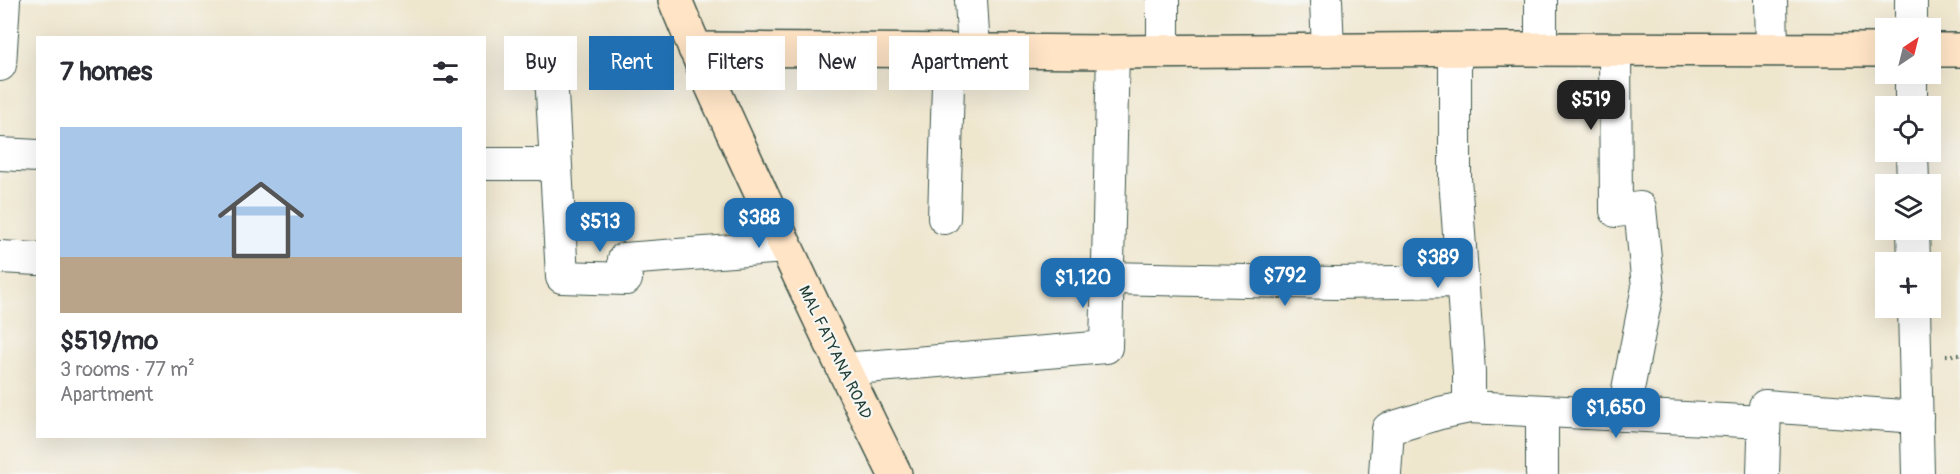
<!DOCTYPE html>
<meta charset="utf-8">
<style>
:root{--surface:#fff;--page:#f7f7f7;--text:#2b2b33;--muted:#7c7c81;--accent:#1f6fb2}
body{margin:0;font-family:Pangolin,sans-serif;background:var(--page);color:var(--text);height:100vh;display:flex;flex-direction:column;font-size:22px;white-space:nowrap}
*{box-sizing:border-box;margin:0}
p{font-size:20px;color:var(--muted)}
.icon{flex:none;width:33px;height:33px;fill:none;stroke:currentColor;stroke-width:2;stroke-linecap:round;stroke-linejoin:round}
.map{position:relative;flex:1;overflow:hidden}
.details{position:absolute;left:36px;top:36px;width:450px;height:402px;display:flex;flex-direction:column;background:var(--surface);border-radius:0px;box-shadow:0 6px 24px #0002}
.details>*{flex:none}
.hud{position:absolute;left:504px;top:36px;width:570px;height:54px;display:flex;gap:12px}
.needle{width:39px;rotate:35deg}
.controls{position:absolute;left:1875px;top:18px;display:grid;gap:12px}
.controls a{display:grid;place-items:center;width:66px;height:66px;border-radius:0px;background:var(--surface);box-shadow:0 6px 24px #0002;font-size:30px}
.price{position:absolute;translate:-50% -51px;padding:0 14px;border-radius:12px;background:var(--accent);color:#fff;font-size:20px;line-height:39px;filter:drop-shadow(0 2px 3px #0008)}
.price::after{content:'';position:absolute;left:50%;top:36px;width:18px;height:14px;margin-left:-9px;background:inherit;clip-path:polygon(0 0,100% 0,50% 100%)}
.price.selected{background:#222;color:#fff}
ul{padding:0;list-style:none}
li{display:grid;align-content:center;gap:12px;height:318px;padding:0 24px}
li span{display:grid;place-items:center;height:186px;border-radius:0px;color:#555}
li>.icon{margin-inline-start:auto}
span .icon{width:108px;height:108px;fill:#fffc;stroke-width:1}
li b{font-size:26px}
h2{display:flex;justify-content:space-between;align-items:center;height:72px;padding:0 24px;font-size:26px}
.pill{padding:0 21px;border-radius:0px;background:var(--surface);box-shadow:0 6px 24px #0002;font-size:21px;line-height:54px}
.pill.selected{background:var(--accent);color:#fff}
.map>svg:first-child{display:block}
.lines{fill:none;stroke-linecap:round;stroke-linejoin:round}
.street-casing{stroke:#3e564b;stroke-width:34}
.secondary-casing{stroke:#3e564b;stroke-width:36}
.path{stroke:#3e564b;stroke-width:4;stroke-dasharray:1.5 4.5;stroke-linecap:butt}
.street{stroke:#fff;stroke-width:32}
.secondary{stroke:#ffe4c6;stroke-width:33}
.labels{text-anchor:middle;stroke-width:4.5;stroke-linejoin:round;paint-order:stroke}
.street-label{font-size:16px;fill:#1f3d34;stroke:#f6f6f2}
</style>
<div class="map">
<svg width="1960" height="474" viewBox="0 0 1960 474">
<rect width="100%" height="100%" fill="#f6f6f2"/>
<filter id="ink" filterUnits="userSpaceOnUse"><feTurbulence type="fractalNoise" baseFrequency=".0167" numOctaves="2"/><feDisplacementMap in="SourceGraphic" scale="12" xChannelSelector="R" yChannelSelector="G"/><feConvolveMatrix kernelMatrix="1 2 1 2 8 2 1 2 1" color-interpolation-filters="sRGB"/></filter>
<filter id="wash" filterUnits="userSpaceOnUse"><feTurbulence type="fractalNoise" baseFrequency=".008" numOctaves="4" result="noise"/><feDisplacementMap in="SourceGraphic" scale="24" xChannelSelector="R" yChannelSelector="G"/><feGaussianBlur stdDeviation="1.35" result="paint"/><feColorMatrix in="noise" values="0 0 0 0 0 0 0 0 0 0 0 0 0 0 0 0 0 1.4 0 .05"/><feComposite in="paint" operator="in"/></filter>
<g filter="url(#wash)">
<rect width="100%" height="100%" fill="#efe6ce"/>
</g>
<g filter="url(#ink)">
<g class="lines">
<g class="street-casing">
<g id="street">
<polyline points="971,0 974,51"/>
<polyline points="1163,0 1163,52"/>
<polyline points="1326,0 1328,51"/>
<polyline points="1771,0 1772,50"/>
<polyline points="1911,28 1911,0"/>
<polyline points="1541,50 1541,0"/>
<polyline points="1615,50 1616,211 1640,208 1648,287 1623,415"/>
<polyline points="0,65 4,0"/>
<polyline points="551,74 562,277 626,279 624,259 786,247"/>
<polyline points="1911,74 1911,106"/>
<polyline points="1912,152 1913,184"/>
<polyline points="0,154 38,156"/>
<polyline points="484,164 555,164"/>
<polyline points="944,218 949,51"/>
<polyline points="1913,230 1914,262"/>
<polyline points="0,257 38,259"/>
<polyline points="1108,278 1335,283 1462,281"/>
<polyline points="1914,308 1918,474"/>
<polyline points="843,369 1106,347 1113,52"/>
<polyline points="1469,407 1764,422"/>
<polyline points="1385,474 1388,429 1440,413 1469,407 1469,372 1455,178 1455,50"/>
<polyline points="1542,474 1542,411"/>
<polyline points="1763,474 1765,406 1917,417"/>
</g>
</g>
<g class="secondary-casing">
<g id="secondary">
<path d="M 675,0 C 701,65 731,128 760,191 C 804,286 848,380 895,474"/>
<polyline points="695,49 1113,52 1500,49 1886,50"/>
<polyline points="1930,50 1960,50"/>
</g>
</g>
<polyline class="path" points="1946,355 1960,355"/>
<use href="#street" class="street"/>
<use href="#secondary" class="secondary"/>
</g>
</g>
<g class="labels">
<g class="street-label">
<text transform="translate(836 352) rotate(64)" y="6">MAL FATYANA ROAD</text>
</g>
</g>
</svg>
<div class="controls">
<a><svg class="needle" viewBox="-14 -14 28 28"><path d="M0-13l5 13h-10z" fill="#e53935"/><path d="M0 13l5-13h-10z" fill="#7c7c81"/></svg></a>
<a><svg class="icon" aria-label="locate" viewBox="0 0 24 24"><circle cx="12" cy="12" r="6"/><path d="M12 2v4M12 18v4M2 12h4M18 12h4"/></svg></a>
<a><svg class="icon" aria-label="layers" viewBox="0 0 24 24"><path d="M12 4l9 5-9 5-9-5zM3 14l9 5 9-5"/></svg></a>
<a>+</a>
</div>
<b class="price selected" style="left:1591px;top:131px">$519</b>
<b class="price" style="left:759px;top:249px">$388</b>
<b class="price" style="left:600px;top:253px">$513</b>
<b class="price" style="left:1438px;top:289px">$389</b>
<b class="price" style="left:1285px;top:307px">$792</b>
<b class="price" style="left:1083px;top:309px">$1,120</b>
<b class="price" style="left:1616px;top:439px">$1,650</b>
<div class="hud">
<a class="pill">Buy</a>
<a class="pill selected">Rent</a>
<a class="pill">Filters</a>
<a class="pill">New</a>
<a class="pill">Apartment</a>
</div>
<section class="details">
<h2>7 homes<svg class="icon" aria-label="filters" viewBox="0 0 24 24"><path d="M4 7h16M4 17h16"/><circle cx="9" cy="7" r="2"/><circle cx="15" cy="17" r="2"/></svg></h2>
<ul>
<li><span style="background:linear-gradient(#a9c7e8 70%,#b9a48a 0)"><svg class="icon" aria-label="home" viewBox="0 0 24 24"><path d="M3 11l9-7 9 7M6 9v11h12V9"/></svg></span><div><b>$519/mo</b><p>3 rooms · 77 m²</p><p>Apartment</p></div></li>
</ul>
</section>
</div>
